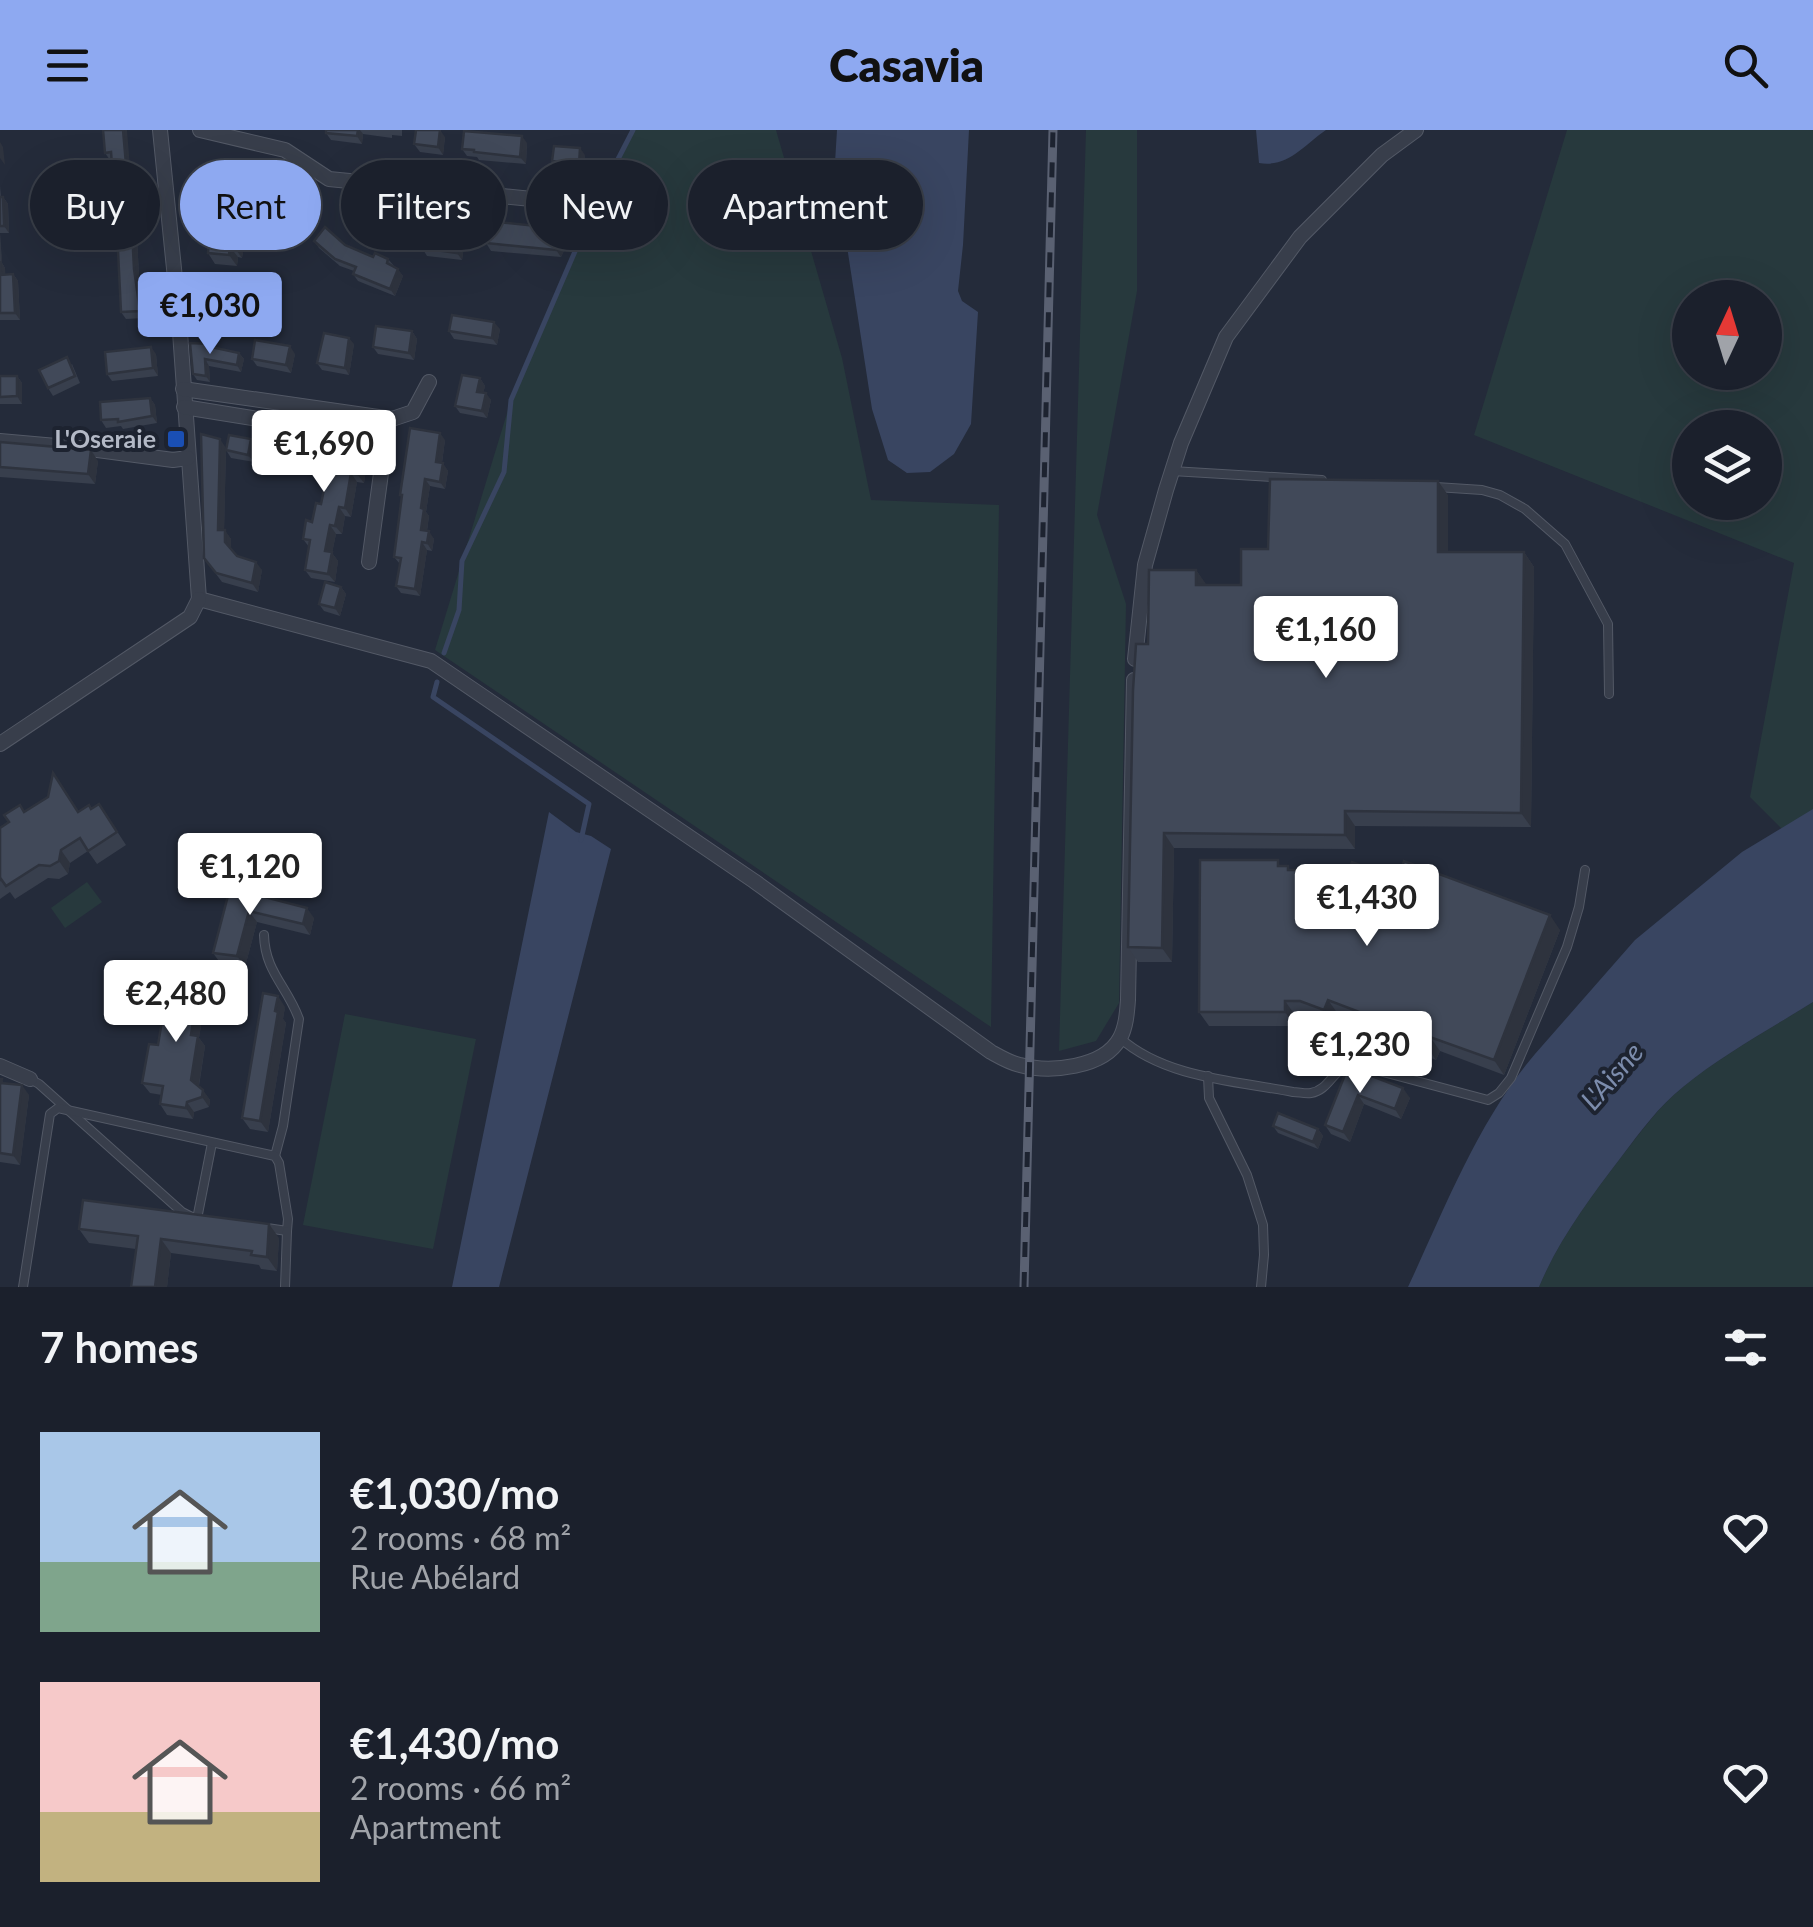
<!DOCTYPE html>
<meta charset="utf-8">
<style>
:root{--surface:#1b202c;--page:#282d38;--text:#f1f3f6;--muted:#a0a3a9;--line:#393e48;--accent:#8ea9f1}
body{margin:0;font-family:Lato,sans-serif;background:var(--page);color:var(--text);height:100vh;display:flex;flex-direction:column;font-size:38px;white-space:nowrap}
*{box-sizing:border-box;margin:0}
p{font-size:32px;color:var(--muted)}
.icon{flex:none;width:55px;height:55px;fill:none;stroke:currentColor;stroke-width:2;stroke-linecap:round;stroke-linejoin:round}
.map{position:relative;height:1157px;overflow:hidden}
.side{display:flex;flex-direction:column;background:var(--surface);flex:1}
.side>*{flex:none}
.hud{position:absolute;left:30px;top:30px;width:1000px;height:90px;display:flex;gap:20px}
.needle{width:65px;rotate:4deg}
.controls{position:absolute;left:1672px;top:150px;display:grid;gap:20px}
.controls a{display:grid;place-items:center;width:110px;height:110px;border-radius:50%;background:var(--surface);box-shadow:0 10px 40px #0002,0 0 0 2px var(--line);font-size:50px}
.price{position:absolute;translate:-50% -85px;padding:0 22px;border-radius:10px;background:#fff;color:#222;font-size:32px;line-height:65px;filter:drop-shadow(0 2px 5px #0008)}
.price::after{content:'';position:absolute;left:50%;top:60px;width:30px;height:22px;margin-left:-15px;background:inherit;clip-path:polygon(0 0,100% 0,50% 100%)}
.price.on{background:var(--accent);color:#111}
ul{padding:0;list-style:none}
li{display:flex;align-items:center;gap:30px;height:250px;padding:0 40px}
li span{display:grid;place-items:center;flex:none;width:280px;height:200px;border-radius:0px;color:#555}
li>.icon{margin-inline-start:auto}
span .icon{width:120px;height:120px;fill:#fffc;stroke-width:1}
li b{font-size:42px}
h2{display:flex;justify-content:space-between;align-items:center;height:120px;padding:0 40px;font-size:42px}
.tag{padding:0 35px;border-radius:45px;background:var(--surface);box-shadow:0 10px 40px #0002,0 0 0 2px var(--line);font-size:35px;line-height:90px}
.tag.on{background:var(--accent);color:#111}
header{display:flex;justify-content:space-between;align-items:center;height:130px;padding:0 40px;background:var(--accent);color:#111;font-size:45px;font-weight:800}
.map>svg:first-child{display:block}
.green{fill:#27393d;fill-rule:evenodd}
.water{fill:#394561}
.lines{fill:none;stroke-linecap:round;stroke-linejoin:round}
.stream{stroke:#394561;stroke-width:5}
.service-casing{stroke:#535966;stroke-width:10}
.minor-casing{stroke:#535966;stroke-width:16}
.service{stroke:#383e4b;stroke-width:8}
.minor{stroke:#383e4b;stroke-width:14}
.rail-casing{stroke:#5a6172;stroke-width:9}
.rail{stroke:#1d2330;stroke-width:5;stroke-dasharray:15;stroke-linecap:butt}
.wall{fill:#383f4d}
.shaded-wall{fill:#2e333e}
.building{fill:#414959;stroke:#2e333e;stroke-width:2.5}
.transit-dot{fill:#1a4fb4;stroke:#1d2330;stroke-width:4}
.labels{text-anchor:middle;stroke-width:8;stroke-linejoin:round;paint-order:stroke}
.poi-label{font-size:25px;font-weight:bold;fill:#b3b9c6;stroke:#1d2330;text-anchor:end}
.water-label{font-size:28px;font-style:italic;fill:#7c8cac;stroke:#1d2330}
</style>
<header><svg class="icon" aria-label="menu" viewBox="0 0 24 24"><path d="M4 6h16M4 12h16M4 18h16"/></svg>Casavia<svg class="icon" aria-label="search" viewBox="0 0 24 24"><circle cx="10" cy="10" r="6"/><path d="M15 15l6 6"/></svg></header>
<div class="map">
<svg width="1813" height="1157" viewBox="0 0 1813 1157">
<rect width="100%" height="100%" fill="#242b3a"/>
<g class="green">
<polygon points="633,0 776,0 842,228 871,370 999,375 991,897 435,520 511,270 598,68"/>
<polygon points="1086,0 1137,0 1137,161 1097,385 1126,474 1119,873 1096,911 1059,921"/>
<path d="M 1567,0 L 1813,0 L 1813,730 L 1750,667 L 1794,433 L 1474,305 ZM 1690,168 L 1765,168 L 1765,242 L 1690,242 ZM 1690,298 L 1765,298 L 1765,372 L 1690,372 Z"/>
<polygon points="87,752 102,772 65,798 51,778"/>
<path d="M 1813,872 L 1813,1157 L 1539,1157 C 1559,1109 1590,1068 1622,1026 C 1641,1002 1659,976 1683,957 C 1723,924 1770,899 1813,872 Z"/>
<polygon points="345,884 476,909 433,1119 303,1095"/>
</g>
<g class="water">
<polygon points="837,0 969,0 963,115 958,161 962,171 978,182 971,294 954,324 930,342 907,343 888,330 872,279 848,123 834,49"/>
<path d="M 1256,0 L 1326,0 C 1304,15 1288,38 1259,33 Z"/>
<path d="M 1813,679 L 1813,872 C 1770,899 1723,924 1683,957 C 1659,976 1640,1002 1622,1026 C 1590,1068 1559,1109 1539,1157 L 1408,1157 C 1445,1078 1478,991 1535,924 L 1635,810 L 1742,722 Z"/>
<polygon points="549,682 576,702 591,706 611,719 499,1157 452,1157"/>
</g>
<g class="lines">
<g class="stream">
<polyline points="444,523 459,480 462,431 504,342 511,270 598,68 633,0"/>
<polyline points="437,552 433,567 589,674 581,710"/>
</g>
<g class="service-casing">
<g id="service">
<polyline points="1172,341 1322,350"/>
<polyline points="1436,357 1482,360 1500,365 1525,379 1565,414 1608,494 1609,564"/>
<path d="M 264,805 C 265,842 287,856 299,889 L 283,996 L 275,1026"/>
<path d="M 1120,908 C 1165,948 1236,951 1293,962 C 1299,962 1305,964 1311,963 C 1330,960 1333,937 1353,934 L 1488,970 L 1499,963 L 1511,948 L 1567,817 L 1579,777 L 1585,740"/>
<polyline points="1208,946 1209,968 1247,1045 1263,1095 1264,1125 1261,1157"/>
<polyline points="30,949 39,954 182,1082 194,1088"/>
<polyline points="197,1089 212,1013"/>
<polyline points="23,1157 50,984 58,978 275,1026 279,1033 288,1089 287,1101 267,1098"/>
<polyline points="285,1157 287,1101"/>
</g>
</g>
<g class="minor-casing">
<g id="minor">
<polyline points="160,0 179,188 199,469"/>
<polyline points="200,0 285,20 329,49 542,70"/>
<polyline points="183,259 392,289 413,282 429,252"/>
<polyline points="184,277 370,307 384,321 369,432"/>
<polyline points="0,311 90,319 173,330 188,328"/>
<path d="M 199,469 L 431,531 L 754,751 L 991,922 C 1000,927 1010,933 1020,935 C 1050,943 1104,938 1120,908 C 1126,897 1127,883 1128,870 L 1134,550"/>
<polyline points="1135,529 1145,435 1166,360 1181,313 1226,207 1300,107 1382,25 1416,0"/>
<polyline points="0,614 190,487 199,469"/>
<polyline points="0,936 30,949"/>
</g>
</g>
<use href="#service" class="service"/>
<use href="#minor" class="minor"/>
<g class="rail-casing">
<polyline id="rail" points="1024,1157 1053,0"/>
</g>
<use href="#rail" class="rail"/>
</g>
<g class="wall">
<polygon points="103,0 132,39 139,46 140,66 135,67 139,146 144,188 126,189 121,182 117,105 114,101 114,61 112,30 110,30 105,23"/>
<polygon points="326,0 402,0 402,6 392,5 392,8 363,4 362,14 331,10 326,3"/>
<polygon points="445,7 443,25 420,22 414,14"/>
<polygon points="527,13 526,34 479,30 477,27 467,26 462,19"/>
<polygon points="585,25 584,42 557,38 552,31"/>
<polygon points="266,43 261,61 239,55 233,48"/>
<polygon points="0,56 1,67 3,67 8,74 9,103 0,103 2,133 5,138 5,144 13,144 18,151 20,190 0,190"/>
<polygon points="306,68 311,75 300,93 279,78 273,70"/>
<polygon points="240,83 248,94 242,128 238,127 237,136 215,134 208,123"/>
<polygon points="571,106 561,127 491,121 486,113"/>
<polygon points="465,109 462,130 427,126 422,118"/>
<polygon points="314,111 345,115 373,127 388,129 403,146 395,166 358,151 353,144 354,141 340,136 319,118"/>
<polygon points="246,160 251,167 251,179 189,180 184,172"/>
<polygon points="500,199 497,215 454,209 449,201"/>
<polygon points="412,201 417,209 414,230 378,224 373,217"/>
<polygon points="211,214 214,218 239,223 244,229 241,242 209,236 210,252 197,250 193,244"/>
<polygon points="354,214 349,245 322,240 317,233"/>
<polygon points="156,224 158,246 112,251 107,244"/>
<polygon points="295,224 291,243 257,236 252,229"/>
<polygon points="72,234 80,253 53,266 48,258"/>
<polygon points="0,246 17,246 22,253 22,274 0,274"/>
<polygon points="480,248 485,256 483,263 491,270 487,288 460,283 455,276"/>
<polygon points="150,268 155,275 157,293 123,299 121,296 106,298 101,290"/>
<polygon points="251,309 256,316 254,332 231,328 226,320"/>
<polygon points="445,310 442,333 448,341 445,359 430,356 426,382 429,386 427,401 434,409 432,421 427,420 420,466 401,463 396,456 400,434 394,427 402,367 400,365"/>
<polygon points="0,312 98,331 95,354 0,347"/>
<polygon points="226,318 224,400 231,409 231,420 237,426 262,440 258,462 222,452 204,428"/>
<polygon points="355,324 367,334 364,353 357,352 351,387 345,386 342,404 336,404 332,423 338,431 335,452 311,448 305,440 309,417 303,409 321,374 326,347 288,341 282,332"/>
<polygon points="1448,365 1448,422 1524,422 1534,437 1531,697 1355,696 1355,719 1174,718 1172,832 1138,832 1128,817 1148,514 1196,440 1206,455 1241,455 1268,419"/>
<polygon points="341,457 346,464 340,486 324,481 319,474"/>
<polygon points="99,674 126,715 97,734 88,721 70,733 68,744 59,749 48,748 15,769 10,762 0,769 0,698 91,679"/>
<polygon points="1282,736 1291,740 1302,740 1312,754 1312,768 1336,777 1398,749 1560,800 1504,945 1440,921 1436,930 1390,913 1382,901 1338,884 1334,895 1310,885 1295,885 1295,896 1209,896 1199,882"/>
<polygon points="230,758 314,788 310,805 257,792 245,837 221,834 213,823"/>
<polygon points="200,846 207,857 199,908 205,916 199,956 210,970 209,977 194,982 193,989 167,985 160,974 162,965 150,963 142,953 158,915"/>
<polygon points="285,877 283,889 286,893 268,1002 250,999 242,988"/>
<polygon points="1348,937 1410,968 1401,989 1364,974 1350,1012 1331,1004 1325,995"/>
<polygon points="0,949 4,953 29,965 20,1035 0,1032"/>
<polygon points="1273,996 1318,999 1323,1006 1318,1019 1278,1003"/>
<polygon points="79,1099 279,1108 277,1141 261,1139 259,1135 171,1123 167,1157 131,1157 136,1119 89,1113"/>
</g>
<g class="shaded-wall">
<polygon points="123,0 127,0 130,37 133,40 133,46 126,34"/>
<polygon points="358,0 360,0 363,4 362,14 357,6"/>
<polygon points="440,0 445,7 443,25 438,17"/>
<polygon points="522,6 527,13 526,34 520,27"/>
<polygon points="0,12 3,17 5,35 0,28"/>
<polygon points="580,18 585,25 584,42 579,35"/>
<polygon points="261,36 266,43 261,61 256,53"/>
<polygon points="134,39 139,46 140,66 135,59"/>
<polygon points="130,60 135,67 139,146 144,188 140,181 134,139"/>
<polygon points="3,67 8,74 9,103 4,96"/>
<polygon points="306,68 311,75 300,93 295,85"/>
<polygon points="240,83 248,94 242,128 234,117"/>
<polygon points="566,99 571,106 561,127 556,120"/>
<polygon points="460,101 465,109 462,130 457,123"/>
<polygon points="0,103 2,133 5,138 6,152 1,145"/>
<polygon points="230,117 238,127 237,136 229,125"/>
<polygon points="398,139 403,146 395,166 390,159"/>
<polygon points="13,144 18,151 20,190 15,183"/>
<polygon points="246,160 251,167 251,179 246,171"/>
<polygon points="494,192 500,199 497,215 492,208"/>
<polygon points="412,201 417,209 414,230 409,223"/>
<polygon points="349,208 354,214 349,245 345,238"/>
<polygon points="290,216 295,224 291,243 286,235"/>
<polygon points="151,217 156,224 158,246 153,238"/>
<polygon points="239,223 244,229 241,242 237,235"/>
<polygon points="205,229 209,236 210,252 206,246"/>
<polygon points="17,246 22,253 22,274 17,266"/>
<polygon points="480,248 485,256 482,269 477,262"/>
<polygon points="486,263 491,270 487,288 482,281"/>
<polygon points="150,268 155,275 157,293 152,286"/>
<polygon points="440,303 445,310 441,339 436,332"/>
<polygon points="220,309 226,318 224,409 218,400"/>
<polygon points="251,309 256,316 254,332 248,325"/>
<polygon points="91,320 98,331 95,354 88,344"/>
<polygon points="361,325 367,334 364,353 357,344"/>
<polygon points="443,333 448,341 445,359 440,352"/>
<polygon points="351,343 357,352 351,387 345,378"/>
<polygon points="425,349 430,356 426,382 429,386 426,407 421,400 421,378"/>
<polygon points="1438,351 1448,365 1448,436 1438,422"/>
<polygon points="339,377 345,386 342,404 335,396"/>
<polygon points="330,395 336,404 332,423 338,431 335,452 328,444 325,421"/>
<polygon points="225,400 231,409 231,421 225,412"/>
<polygon points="429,401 434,409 432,421 427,413"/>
<polygon points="422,412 427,420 420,466 415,459"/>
<polygon points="1524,422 1534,437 1531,697 1521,683"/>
<polygon points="256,432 262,440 258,462 252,453"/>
<polygon points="1196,440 1206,454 1206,470 1196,455"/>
<polygon points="341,457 346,464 340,486 335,478"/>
<polygon points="1345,681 1355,696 1355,719 1345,705"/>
<polygon points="1164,703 1174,718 1172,832 1162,818"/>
<polygon points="61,720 70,733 68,744 59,731"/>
<polygon points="1302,740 1312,754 1312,778 1303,764"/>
<polygon points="307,778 314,788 310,805 303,794"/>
<polygon points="249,781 257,792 245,837 237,826"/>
<polygon points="1550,785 1560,800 1504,945 1494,930"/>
<polygon points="200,846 207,857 199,908 205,916 198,960 191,950 191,905"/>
<polygon points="278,866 285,877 283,889 286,893 268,1002 260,991"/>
<polygon points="1328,870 1338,884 1334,895 1324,880"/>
<polygon points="1285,871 1295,885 1295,896 1285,882"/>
<polygon points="1430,907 1440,921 1436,930 1426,915"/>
<polygon points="22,955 29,965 20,1035 13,1025"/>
<polygon points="1403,958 1410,968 1401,989 1395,979"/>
<polygon points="203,960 210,970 209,977 202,967"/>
<polygon points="1358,965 1364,974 1350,1012 1343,1002"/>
<polygon points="187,972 194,982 193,989 186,978"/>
<polygon points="1318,999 1323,1006 1318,1019 1313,1012"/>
<polygon points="269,1094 279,1108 277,1141 267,1127"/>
<polygon points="161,1109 171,1123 167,1157 155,1157"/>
</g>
<g class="building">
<polygon points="103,0 123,0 126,34 128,33 128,39 134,39 135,59 130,60 134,139 140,181 121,182 117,101 114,101 111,61 114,61 111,22 105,23"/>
<polygon points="326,0 358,0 357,6 326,3"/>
<polygon points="416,0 440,0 438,17 414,14"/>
<polygon points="464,1 522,6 520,27 474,22 474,20 462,19"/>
<polygon points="554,16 580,18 579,35 552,31"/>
<polygon points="238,30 261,36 256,53 233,48"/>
<polygon points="286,53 306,68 295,85 273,70"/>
<polygon points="0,67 3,67 4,96 0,96"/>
<polygon points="211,80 240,83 234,117 230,117 229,125 208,123"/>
<polygon points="488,91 566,99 556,120 486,113"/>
<polygon points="325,97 345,115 373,127 375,123 388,129 387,133 398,139 390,159 353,144 356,137 335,129 314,111"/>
<polygon points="425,97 460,101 457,123 422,118"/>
<polygon points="0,131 1,145 13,144 15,183 0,183"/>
<polygon points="246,160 246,171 184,172 183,161"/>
<polygon points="452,185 494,192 492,208 449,201"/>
<polygon points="376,196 412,201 409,223 373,217"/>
<polygon points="324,203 349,208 345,238 317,233"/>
<polygon points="255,210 290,216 286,235 252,229"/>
<polygon points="190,213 211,214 211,217 239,223 237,235 205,229 206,246 193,244"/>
<polygon points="151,217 153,238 107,244 105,222"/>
<polygon points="67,227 75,246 48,258 39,240"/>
<polygon points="462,245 480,248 477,262 486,263 482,281 455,276"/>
<polygon points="0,246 17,246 17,266 0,267"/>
<polygon points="150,268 152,286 118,292 118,289 101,290 100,272"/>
<polygon points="410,298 440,303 436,332 443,333 440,352 425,349 421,378 424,379 421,400 429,401 427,413 422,412 415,459 396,456 401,428 394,427 402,365 400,365"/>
<polygon points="201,304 220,309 218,400 225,400 225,412 237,426 256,432 252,453 216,443 204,428"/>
<polygon points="229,305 251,309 248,325 226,320"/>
<polygon points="0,312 91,320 88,344 0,337"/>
<polygon points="293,312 353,321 353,324 361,325 357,344 351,343 345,378 339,377 335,396 330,395 325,421 332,422 328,444 305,440 310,410 303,409 306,390 312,392 316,373 321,374 328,340 282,332 285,313 293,314"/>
<polygon points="1270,349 1438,351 1438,422 1524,422 1521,683 1345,681 1345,705 1164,703 1162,818 1128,817 1133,560 1136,514 1148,514 1149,440 1196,440 1196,455 1241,455 1241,419 1268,419"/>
<polygon points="325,452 341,457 335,478 319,474"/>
<polygon points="53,643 78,682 89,675 91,679 99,674 117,702 88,721 80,708 61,720 59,731 50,736 39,735 6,756 1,749 0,750 0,698 9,692 4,685 20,675 24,682 48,667"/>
<polygon points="1200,730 1278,730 1278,736 1288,736 1288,740 1302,740 1303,764 1336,777 1352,732 1398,749 1404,731 1550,785 1494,930 1430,907 1426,915 1380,899 1383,891 1328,870 1324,880 1300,871 1285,871 1285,882 1199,882"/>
<polygon points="230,758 307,778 303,794 249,781 237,826 213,823"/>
<polygon points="170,842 200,846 191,905 198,906 191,950 203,960 202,967 187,972 186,978 160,974 163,956 142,953 149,914 158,915"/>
<polygon points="263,863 278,866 275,881 278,882 260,991 242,988"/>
<polygon points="1348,937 1403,958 1395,979 1358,965 1343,1002 1325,995"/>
<polygon points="0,949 2,949 1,953 22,955 13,1025 0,1023"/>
<polygon points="1278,983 1318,999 1313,1012 1273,996"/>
<polygon points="83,1070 269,1094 267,1127 251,1125 252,1121 161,1109 155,1157 131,1157 138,1106 79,1099"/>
</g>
<rect class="transit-dot" x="166" y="299" width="20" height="20" rx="5"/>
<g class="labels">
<g class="poi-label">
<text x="156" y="318">L'Oseraie</text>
</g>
<g class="water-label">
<text transform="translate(1612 946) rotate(-49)" y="10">L'Aisne</text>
</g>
</g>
</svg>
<div class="controls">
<a><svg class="needle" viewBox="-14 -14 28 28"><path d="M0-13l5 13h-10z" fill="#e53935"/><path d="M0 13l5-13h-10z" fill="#a0a3a9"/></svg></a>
<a><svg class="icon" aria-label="layers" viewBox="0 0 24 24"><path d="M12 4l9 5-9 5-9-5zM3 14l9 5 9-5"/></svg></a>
</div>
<b class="price on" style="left:210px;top:227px">€1,030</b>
<b class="price" style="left:324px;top:365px">€1,690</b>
<b class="price" style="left:1326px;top:551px">€1,160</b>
<b class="price" style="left:250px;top:788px">€1,120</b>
<b class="price" style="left:1367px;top:819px">€1,430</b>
<b class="price" style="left:176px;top:915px">€2,480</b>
<b class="price" style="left:1360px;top:966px">€1,230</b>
<div class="hud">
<a class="tag">Buy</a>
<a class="tag on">Rent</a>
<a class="tag">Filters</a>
<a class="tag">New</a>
<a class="tag">Apartment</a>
</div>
</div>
<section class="side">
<h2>7 homes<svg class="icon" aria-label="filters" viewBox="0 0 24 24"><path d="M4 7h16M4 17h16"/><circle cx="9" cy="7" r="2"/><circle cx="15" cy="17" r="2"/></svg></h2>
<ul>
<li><span style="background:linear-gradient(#a9c7e8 65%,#7fa58c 0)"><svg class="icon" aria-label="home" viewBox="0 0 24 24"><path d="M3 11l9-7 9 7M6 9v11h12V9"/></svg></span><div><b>€1,030/mo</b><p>2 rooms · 68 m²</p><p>Rue Abélard</p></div><svg class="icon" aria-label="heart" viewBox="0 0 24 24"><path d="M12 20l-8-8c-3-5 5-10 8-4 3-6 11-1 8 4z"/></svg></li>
<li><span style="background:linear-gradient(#f6c9c9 65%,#c2b280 0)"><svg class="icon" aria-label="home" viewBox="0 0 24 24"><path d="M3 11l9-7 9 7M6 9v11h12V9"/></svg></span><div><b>€1,430/mo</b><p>2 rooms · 66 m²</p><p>Apartment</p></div><svg class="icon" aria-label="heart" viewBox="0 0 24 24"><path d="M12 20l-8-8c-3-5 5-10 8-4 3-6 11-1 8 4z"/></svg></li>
</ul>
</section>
